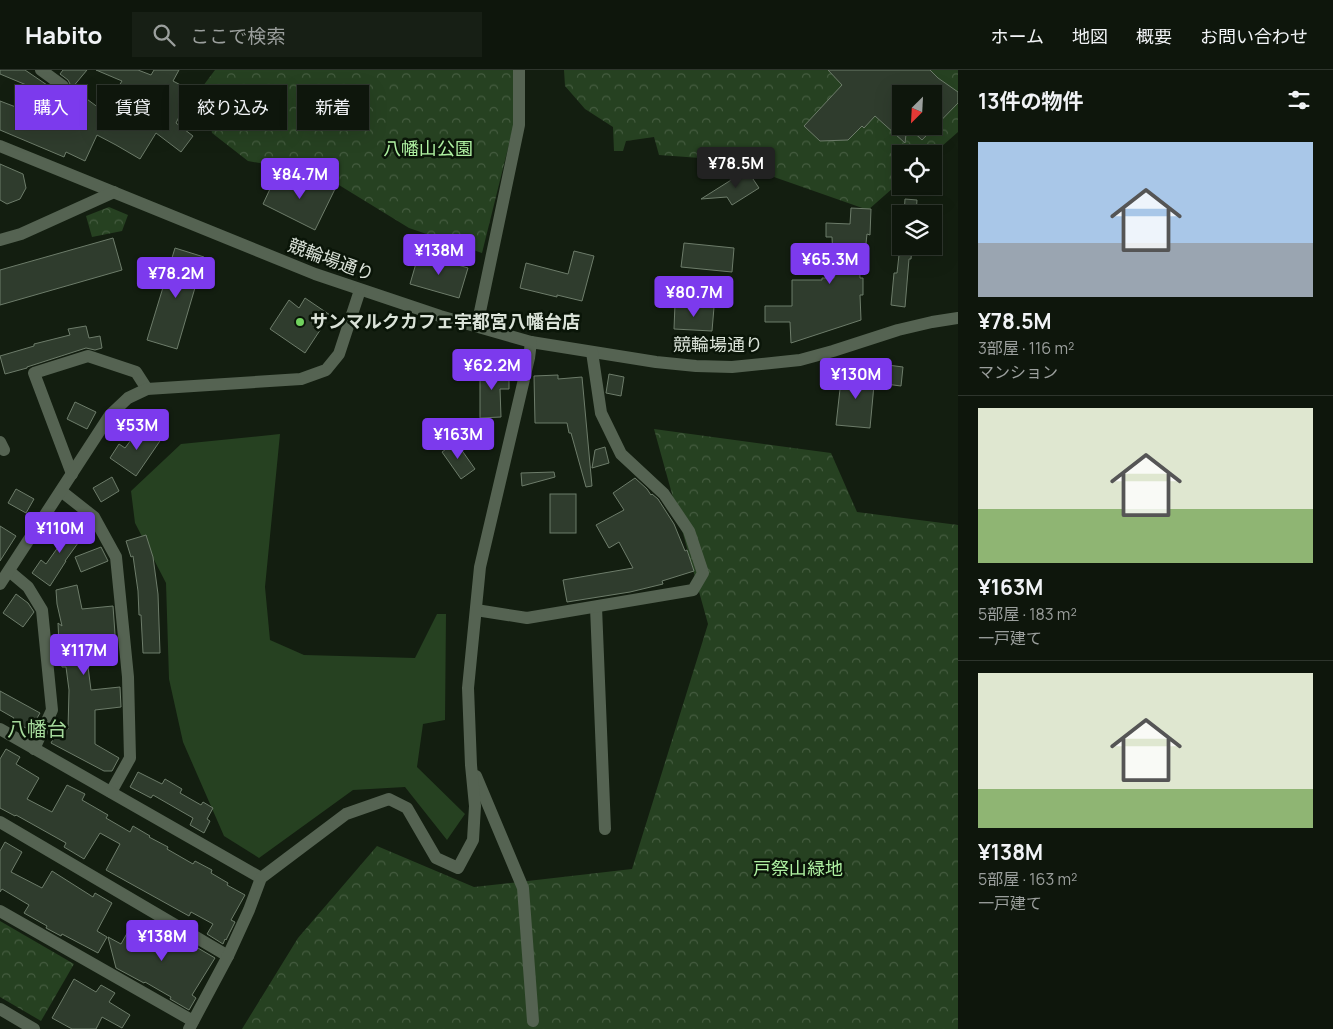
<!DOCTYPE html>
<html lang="ja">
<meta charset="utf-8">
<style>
:root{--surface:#0e160c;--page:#171f15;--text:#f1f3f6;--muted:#9b9f9d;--line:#2e352d;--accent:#7c3aed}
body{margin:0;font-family:Manrope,"Noto Sans JP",sans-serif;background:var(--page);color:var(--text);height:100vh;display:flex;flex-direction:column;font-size:19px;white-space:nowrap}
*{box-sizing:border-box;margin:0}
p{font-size:16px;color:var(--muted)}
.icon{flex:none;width:28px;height:28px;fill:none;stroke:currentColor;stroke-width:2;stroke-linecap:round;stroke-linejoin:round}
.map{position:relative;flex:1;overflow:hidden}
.details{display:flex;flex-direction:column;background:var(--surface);width:375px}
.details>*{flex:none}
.top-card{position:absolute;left:15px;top:15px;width:475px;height:45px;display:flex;gap:10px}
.needle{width:32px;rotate:204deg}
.fabs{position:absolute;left:892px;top:15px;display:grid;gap:10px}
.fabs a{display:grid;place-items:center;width:50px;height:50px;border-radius:0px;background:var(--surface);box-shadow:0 5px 20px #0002,0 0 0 1px var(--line);font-size:25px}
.price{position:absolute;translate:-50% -42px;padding:0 11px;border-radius:5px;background:var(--accent);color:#fff;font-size:16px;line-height:32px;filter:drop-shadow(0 1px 2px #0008)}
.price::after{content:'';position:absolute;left:50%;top:30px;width:15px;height:11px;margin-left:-8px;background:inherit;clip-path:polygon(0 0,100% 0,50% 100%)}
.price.on{background:#222;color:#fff}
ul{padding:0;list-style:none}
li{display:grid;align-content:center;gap:10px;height:265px;padding:0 20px}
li+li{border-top:1px solid var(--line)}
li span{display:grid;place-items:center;height:155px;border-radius:0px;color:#555}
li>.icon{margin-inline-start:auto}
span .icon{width:90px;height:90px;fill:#fffc;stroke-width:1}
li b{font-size:21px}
h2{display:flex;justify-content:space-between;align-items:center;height:60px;padding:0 20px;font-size:21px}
.tag{padding:0 18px;border-radius:0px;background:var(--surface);box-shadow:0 5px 20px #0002,0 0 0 1px var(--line);font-size:18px;line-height:45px}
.tag.on{background:var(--accent);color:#fff}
header{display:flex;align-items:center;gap:30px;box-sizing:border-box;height:70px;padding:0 25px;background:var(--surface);border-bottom:1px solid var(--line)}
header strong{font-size:24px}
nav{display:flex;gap:28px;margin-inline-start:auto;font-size:18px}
.search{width:350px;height:45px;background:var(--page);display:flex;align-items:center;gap:12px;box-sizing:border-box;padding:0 18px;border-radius:0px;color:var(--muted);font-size:19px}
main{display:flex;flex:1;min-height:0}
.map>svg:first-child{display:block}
.grass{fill:#264121}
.forest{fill:url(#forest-crowns);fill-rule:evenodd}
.building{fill:#2f3c2d;stroke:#6d7c6a;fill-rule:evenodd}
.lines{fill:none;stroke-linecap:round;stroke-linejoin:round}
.minor{stroke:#556352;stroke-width:12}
.poi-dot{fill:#71d25e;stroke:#0a1508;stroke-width:2}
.labels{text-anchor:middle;stroke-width:5;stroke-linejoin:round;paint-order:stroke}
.park-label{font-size:18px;fill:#aff1a2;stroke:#0a1508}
.street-label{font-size:18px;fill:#dae2d8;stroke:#0a1508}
.poi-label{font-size:18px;font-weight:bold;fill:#dae2d8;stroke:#0a1508;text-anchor:start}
.quarter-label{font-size:20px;fill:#a5d99b;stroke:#0a1508}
</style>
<header>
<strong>Habito</strong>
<div class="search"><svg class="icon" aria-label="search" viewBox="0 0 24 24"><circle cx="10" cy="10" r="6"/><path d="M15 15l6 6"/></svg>ここで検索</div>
<nav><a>ホーム</a><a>地図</a><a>概要</a><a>お問い合わせ</a></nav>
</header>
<main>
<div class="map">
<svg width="958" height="959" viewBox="0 0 958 959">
<defs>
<pattern id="forest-crowns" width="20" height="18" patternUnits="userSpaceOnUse" patternTransform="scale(1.25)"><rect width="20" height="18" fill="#264121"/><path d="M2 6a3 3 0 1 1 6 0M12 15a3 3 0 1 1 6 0" fill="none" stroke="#455c40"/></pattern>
</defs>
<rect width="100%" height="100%" fill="#131e10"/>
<polygon class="grass" points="280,364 265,517 270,570 304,585 415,588 437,544 446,544 445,650 423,654 417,697 465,744 447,770 405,717 353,720 259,788 224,766 183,672 169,609 166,513 135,453 131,421 181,374"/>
<g class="forest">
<polygon points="215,0 515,0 515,50 482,183 409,158 321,104 248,91 212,63 203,16"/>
<path d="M 564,0 L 958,0 L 958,62 L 933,84 L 901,84 L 901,111 L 868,140 L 774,107 L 714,89 L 659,85 L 654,67 L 626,71 L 623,81 L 614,81 L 613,57 L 585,39 L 565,16 ZM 901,24 L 934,24 L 934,56 L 901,56 Z"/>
<polygon points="109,137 128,145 122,161 92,167 86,146"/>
<polygon points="654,359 831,383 857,442 958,455 958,959 242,959 298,868 377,776 474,817 632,799 708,554"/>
<polygon points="0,851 74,894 41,951 0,927"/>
</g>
<g class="building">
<polygon points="0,0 25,0 50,17 63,24 69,21 71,16 68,10 60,4 63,0 87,0 72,18 103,41 122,11 96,0 138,0 151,5 154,0 179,0 173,11 192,21 176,53 193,66 181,82 156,63 140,89 116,75 97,65 85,91 66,82 64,87 0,60 0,31 21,39 36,19 0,4"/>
<path d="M 828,0 L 930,0 L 938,8 L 958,22 L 958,33 L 922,70 L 907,56 L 905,73 L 875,46 L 864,58 L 862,56 L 848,70 L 820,71 L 804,56 L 842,15 ZM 901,24 L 934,24 L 934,56 L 901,56 Z"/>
<polygon points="0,94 23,104 26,118 20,129 7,134 0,130"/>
<polygon points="747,100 759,118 732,135 727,127 701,129"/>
<polygon points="277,104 307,118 312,108 335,119 315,160 263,134"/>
<polygon points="905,129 917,130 916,144 904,144"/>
<polygon points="851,138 871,139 870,165 867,164 865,183 859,182 860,208 863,208 863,225 860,225 861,250 791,273 790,252 765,252 765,236 792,236 792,210 822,210 822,208 834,208 832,167 826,167 826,153 850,154"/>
<polygon points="113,168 122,200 0,235 0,200"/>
<polygon points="684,173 734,178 732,202 681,197"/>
<polygon points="900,176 912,176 911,189 909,189 905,237 891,235 894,203 897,203"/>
<polygon points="175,178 204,187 177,279 147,270"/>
<polygon points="574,181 594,186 582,231 557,225 557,227 520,218 526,193 568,204"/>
<polygon points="419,183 468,198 459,228 410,214"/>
<polygon points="305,228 330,245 305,283 270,259 289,230 299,238"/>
<polygon points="675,234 714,237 712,261 674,259"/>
<polygon points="86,256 89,268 100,266 102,278 95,280 86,278 27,297 27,298 5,304 0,286 34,276 34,274 70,265 68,259"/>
<polygon points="880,294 903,297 901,316 878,313"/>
<polygon points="480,298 509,298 509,319 500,319 501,347 480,348"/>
<polygon points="842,301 875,304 870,358 836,355"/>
<polygon points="609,304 624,307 621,326 606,323"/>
<polygon points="558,305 558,309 582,307 592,416 586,417 571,363 569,363 567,353 535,353 534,306"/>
<polygon points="75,332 96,342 87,359 67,349"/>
<polygon points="144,355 162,368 136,406 110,388 119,374 125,378 137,362 139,363"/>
<polygon points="456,372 475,399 461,409 442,382"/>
<polygon points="605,377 609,393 592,398 595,380"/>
<polygon points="554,402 555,407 522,416 521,403"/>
<polygon points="112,407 119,421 101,432 93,418"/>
<polygon points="635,408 647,419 651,425 652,424 658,429 674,454 685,481 687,480 694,501 662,511 663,514 630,522 567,532 563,510 633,498 619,472 609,478 596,455 624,440 613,423"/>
<polygon points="16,419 34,429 26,443 8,433"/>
<rect x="550" y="424" width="26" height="39"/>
<polygon points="69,451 86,462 65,491 66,491 50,516 32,503 41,490 46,494 61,473 56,470"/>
<polygon points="0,456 16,466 0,491"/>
<polygon points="146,465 153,487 158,524 160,583 143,583 141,545 139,545 138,521 133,486 131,487 126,471"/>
<polygon points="101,477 108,491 81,502 75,487"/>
<polygon points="77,515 82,539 113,536 116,578 86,581 91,620 120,617 121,637 95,640 95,674 119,688 112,701 104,701 51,673 61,655 68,659 69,620 66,597 62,597 59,574 58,553 62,556 57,534 56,520"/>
<polygon points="16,524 28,533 34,542 23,557 3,543"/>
<polygon points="0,621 40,643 30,660 12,651 14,648 0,640"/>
<polygon points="6,679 20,687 16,694 39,708 27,729 52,742 67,715 85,724 82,730 108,745 106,748 130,762 133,756 150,766 149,767 168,777 167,779 193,794 195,791 212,800 211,803 228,813 227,815 245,825 231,850 235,852 226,870 225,869 223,874 207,864 213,854 191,842 189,846 106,800 120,774 100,763 84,789 64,777 66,773 16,745 15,746 0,738 0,689"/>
<polygon points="138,702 162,714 165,709 182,719 180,723 201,735 203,732 213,738 207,749 210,751 204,763 190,755 193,748 153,725 151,728 130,717"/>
<polygon points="5,772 22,782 11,802 42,818 52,801 93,827 95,823 112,833 97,861 107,867 98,883 62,864 61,866 46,858 47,856 24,843 29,835 2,819 0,822 0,781"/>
<polygon points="134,851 158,864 162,857 215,888 192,925 196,928 189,940 170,929 171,927 145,912 144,913 116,898 108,867 121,874"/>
<polygon points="74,909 96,922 101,915 115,923 109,932 130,945 122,958 102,947 96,959 72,959 52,948"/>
</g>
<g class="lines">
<g class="minor">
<polyline points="41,0 63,16"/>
<polyline points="0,76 315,204 440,246 531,272 656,292 696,296 732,297 800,290 833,281 898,260 932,252 958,248"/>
<polyline points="0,170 21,164 114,122"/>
<polyline points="477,256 519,55 519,0"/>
<polyline points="0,372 4,380"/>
<polyline points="72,404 34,303 88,286 136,302 147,319"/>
<polyline points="61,421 94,447 116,487 128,607 130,688 111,722"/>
<polyline points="9,501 28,517 42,540 52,640 34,679"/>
<polyline points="0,514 110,345 128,328 147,319 301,309 326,300 339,284 360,220"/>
<polyline points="596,537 605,759"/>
<polyline points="476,540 527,548 693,520 703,503 689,461 664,424 621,384 601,343 592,282"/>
<polyline points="0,659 261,808"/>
<polyline points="476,706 523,818 533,951"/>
<polyline points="0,752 228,886"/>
<polyline points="0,841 193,951"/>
<polyline points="0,939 34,959"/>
<polyline points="189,959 228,886 249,840 261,808 346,744 389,729 407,738 436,788 458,798 473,770 475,736 471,695 468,618 480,497 529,288 531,272"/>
</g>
</g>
<circle class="poi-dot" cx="300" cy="252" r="5"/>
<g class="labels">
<g class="park-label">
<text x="428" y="85">八幡山公園</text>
<text x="798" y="805">戸祭山緑地</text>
</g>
<g class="street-label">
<text transform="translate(331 190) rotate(20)" y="6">競輪場通り</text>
<text x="718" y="281">競輪場通り</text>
</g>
<g class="poi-label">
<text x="310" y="258">サンマルクカフェ宇都宮八幡台店</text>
</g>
<g class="quarter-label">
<text x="37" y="666">八幡台</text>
</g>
</g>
</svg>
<div class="fabs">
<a><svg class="needle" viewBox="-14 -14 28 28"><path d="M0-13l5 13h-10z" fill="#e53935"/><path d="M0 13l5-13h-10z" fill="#9b9f9d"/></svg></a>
<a><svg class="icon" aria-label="locate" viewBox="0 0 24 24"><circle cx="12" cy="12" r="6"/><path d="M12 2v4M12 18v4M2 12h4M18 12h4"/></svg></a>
<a><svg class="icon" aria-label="layers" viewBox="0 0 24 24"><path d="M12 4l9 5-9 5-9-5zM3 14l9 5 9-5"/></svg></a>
</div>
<b class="price on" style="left:736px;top:119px">¥78.5M</b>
<b class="price" style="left:300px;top:130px">¥84.7M</b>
<b class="price" style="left:439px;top:206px">¥138M</b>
<b class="price" style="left:830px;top:215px">¥65.3M</b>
<b class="price" style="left:176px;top:229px">¥78.2M</b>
<b class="price" style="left:694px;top:248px">¥80.7M</b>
<b class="price" style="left:492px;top:321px">¥62.2M</b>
<b class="price" style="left:856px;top:330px">¥130M</b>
<b class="price" style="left:137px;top:381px">¥53M</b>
<b class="price" style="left:458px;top:390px">¥163M</b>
<b class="price" style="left:60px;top:484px">¥110M</b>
<b class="price" style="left:84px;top:606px">¥117M</b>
<b class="price" style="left:162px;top:892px">¥138M</b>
<div class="top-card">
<a class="tag on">購入</a>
<a class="tag">賃貸</a>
<a class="tag">絞り込み</a>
<a class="tag">新着</a>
</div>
</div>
<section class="details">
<h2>13件の物件<svg class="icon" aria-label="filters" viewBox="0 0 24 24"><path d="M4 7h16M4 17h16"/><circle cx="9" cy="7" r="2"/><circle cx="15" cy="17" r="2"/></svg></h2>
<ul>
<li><span style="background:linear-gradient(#a9c7e8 65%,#9aa5b1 0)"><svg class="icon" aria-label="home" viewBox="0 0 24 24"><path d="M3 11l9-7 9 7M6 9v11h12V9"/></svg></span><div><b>¥78.5M</b><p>3部屋 · 116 m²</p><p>マンション</p></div></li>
<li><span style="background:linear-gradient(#dfe7d0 65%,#8fb573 0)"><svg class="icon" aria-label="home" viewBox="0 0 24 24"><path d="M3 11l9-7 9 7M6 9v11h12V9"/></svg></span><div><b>¥163M</b><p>5部屋 · 183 m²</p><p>一戸建て</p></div></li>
<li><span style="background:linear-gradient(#dfe7d0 75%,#8fb573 0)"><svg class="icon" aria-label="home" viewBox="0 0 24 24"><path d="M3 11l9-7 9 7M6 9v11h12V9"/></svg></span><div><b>¥138M</b><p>5部屋 · 163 m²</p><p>一戸建て</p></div></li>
</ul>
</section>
</main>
